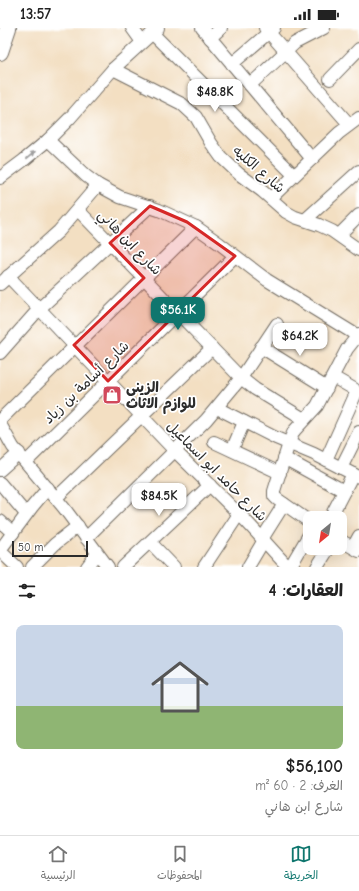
<!DOCTYPE html>
<html lang="ar">
<meta charset="utf-8">
<style>
:root{--surface:#fff;--page:#f2f2f2;--text:#222;--muted:#767676;--line:#e0e0e0;--accent:#0f766e}
body{margin:0;font-family:"Comic Neue","Playpen Sans Arabic",sans-serif;background:var(--page);color:var(--text);direction:rtl;height:100vh;display:flex;flex-direction:column;font-size:15px;white-space:nowrap}
*{box-sizing:border-box;margin:0}
p{font-size:13px;color:var(--muted)}
.icon{flex:none;width:22px;height:22px;fill:none;stroke:currentColor;stroke-width:2;stroke-linecap:round;stroke-linejoin:round}
.map{position:relative;height:539px;overflow:hidden;direction:ltr}
.sheet{display:flex;flex-direction:column;background:var(--surface);flex:1}
.sheet>*{flex:none}
.needle{width:26px;rotate:210deg}
.controls{position:absolute;left:303px;top:483px;display:grid;gap:8px}
.controls a{display:grid;place-items:center;width:44px;height:44px;border-radius:8px;background:var(--surface);box-shadow:0 4px 16px #0002;font-size:20px}
.scale{position:absolute;left:12px;bottom:10px;width:76px;box-sizing:border-box;padding-left:4px;border:2px solid #2b2b2b;border-top:0;font-size:11px;line-height:14px;white-space:nowrap;color:#2b2b2b;-webkit-text-stroke:3px #fff;paint-order:stroke}
.price{position:absolute;translate:-50% -34px;padding:0 9px;border-radius:8px;background:#fff;color:#222;font-size:13px;line-height:26px;filter:drop-shadow(0 1px 2px #0008)}
.price::after{content:'';position:absolute;left:50%;top:24px;width:12px;height:9px;margin-left:-6px;background:inherit;clip-path:polygon(0 0,100% 0,50% 100%)}
.price.active{background:var(--accent);color:#fff}
ul{padding:0;list-style:none}
li{display:grid;align-content:center;gap:8px;height:212px;padding:0 16px}
li span{display:grid;place-items:center;height:124px;border-radius:8px;color:#555}
li>.icon{margin-inline-start:auto}
span .icon{width:72px;height:72px;fill:#fffc;stroke-width:1}
li b{font-size:17px}
h2{display:flex;justify-content:space-between;align-items:center;height:48px;padding:0 16px;font-size:17px}
.status{display:flex;justify-content:space-between;align-items:center;height:28px;padding:0 20px;background:var(--surface);direction:ltr}
.status svg{height:11px;fill:currentColor}
.menu{display:flex;justify-content:space-around;align-items:center;height:56px;border-top:1px solid var(--line);background:var(--surface);font-size:11px;color:var(--muted)}
.menu a{display:grid;justify-items:center;gap:2px}
.menu .active{color:var(--accent)}
.map>svg:first-child{display:block}
.lines{fill:none;stroke-linecap:round;stroke-linejoin:round}
.street-casing{stroke:#716a60;stroke-width:14}
.secondary-casing{stroke:#716a60;stroke-width:18}
.street{stroke:#fff;stroke-width:12}
.secondary{stroke:#fff;stroke-width:16}
.oneway{fill:#a0a0a0}
.marked{fill:#d62828;fill-opacity:0.2;stroke:#d62828;stroke-width:3;stroke-linejoin:round}
.labels{text-anchor:middle;stroke-width:3.5;stroke-linejoin:round;paint-order:stroke}
.street-label{font-size:14px;fill:#2b2b2b;stroke:#fff}
.poi-label{font-size:14px;font-weight:bold;fill:#2b2b2b;stroke:#fff;text-anchor:start}
</style>
<div class="status"><b>13:57</b><svg viewBox="0 0 49 12"><path d="M0 12V9h3v3zM5 12V6h3v6zM10 12V3h3v9zM15 12V0h3v12zM26 1h20v11H26zM47 4h2v5h-2z"/></svg></div>
<div class="map">
<svg width="359" height="539" viewBox="0 0 359 539">
<rect width="100%" height="100%" fill="#fff"/>
<filter id="ink" filterUnits="userSpaceOnUse"><feTurbulence type="fractalNoise" baseFrequency=".025" numOctaves="2"/><feDisplacementMap in="SourceGraphic" scale="8" xChannelSelector="R" yChannelSelector="G"/><feConvolveMatrix kernelMatrix="1 2 1 2 8 2 1 2 1" color-interpolation-filters="sRGB"/></filter>
<filter id="wash" filterUnits="userSpaceOnUse"><feTurbulence type="fractalNoise" baseFrequency=".012" numOctaves="4" result="noise"/><feDisplacementMap in="SourceGraphic" scale="16" xChannelSelector="R" yChannelSelector="G"/><feGaussianBlur stdDeviation="0.9" result="paint"/><feColorMatrix in="noise" values="0 0 0 0 0 0 0 0 0 0 0 0 0 0 0 0 0 1.4 0 .05"/><feComposite in="paint" operator="in"/></filter>
<g filter="url(#wash)">
<rect width="100%" height="100%" fill="#f3dfc2"/>
</g>
<g filter="url(#ink)">
<g class="lines">
<g class="street-casing">
<g id="street">
<polyline points="132,0 142,14"/>
<polyline points="202,0 312,131"/>
<polyline points="265,0 349,96"/>
<polyline points="152,5 294,147"/>
<polyline points="210,10 221,0"/>
<polyline points="232,36 274,0"/>
<polyline points="113,41 182,76 196,89 211,115 221,129 239,146 262,163 286,184 295,189 319,197 332,203 359,222"/>
<polyline points="330,51 359,21"/>
<polyline points="250,57 295,15 324,0"/>
<polyline points="48,112 86,148 98,157 120,169 159,182 196,199 220,216 267,252 358,308"/>
<polyline points="0,150 24,132 48,112 70,90 113,41 158,0"/>
<polyline points="271,170 339,105 359,90"/>
<polyline points="78,182 241,350 255,361 304,391"/>
<polyline points="305,192 359,143"/>
<polyline points="339,207 359,187"/>
<polyline points="8,248 175,423 246,493 288,539"/>
<polyline points="0,256 59,203 98,157"/>
<polyline points="261,319 327,360"/>
<polyline points="0,325 39,281 150,178"/>
<polyline points="217,380 276,410 314,426 359,449"/>
<polyline points="0,392 196,199"/>
<polyline points="0,396 13,419 64,480 108,539"/>
<polyline points="214,414 280,445"/>
<polyline points="232,422 244,394"/>
<polyline points="284,430 344,463"/>
<polyline points="326,432 356,365 354,361 333,349"/>
<polyline points="26,434 235,228"/>
<polyline points="341,440 359,404"/>
<polyline points="0,442 19,425"/>
<polyline points="0,455 26,486"/>
<polyline points="56,470 212,320"/>
<polyline points="330,490 353,446"/>
<polyline points="0,493 13,505"/>
<polyline points="310,494 277,471 274,468 274,463 290,412 294,403 317,378 347,321 359,306"/>
<polyline points="86,510 206,392 241,350 277,296"/>
<polyline points="262,511 284,476"/>
<polyline points="340,512 359,523"/>
<polyline points="150,514 174,539"/>
<polyline points="353,519 359,508"/>
<polyline points="0,522 32,479 48,460"/>
<polyline points="0,523 17,539"/>
<polyline points="32,539 55,516 78,498"/>
<polyline points="87,539 97,526"/>
<polyline points="123,539 210,457"/>
<polyline points="204,539 239,486"/>
<polyline points="248,539 264,512"/>
<polyline points="290,539 310,505"/>
<polyline points="317,539 329,520"/>
</g>
</g>
<g class="secondary-casing">
<polyline id="secondary" points="0,24 8,0"/>
</g>
<use href="#street" class="street"/>
<use href="#secondary" class="secondary"/>
</g>
<defs><path id="oneway-solid" d="M-6-.8H1V-3.2L6.5 0L1 3.2V.8H-6Z"/></defs>
<use class="oneway" href="#oneway-solid" transform="translate(31 127) rotate(-40)"/>
</g>
<path class="marked" d="M 150,178 L 187,194 L 235,228 L 108,353 L 74,317 L 144,250 L 110,215 Z"/>
<defs>
<g id="shop-square" transform="scale(1)"><rect x="-9" y="-9" width="18" height="18" rx="4" fill="#d1495b" stroke="#fff"/><path d="M-5-2.5h2.3a2.7 3.5 0 0 1 5.4 0H5L5.5 6h-11ZM-1.5-2.5h3a1.5 2.3 0 0 0-3 0Z" fill="#fff"/></g>
</defs>
<g fill-rule="evenodd">
<use href="#shop-square" x="112" y="367"/>
</g>
<g class="labels">
<g class="street-label">
<text transform="translate(259 141) rotate(41)" y="5">شارع الكليه</text>
<text transform="translate(130 214) rotate(46)" y="5">شارع ابن هاني</text>
<text transform="translate(86 354) rotate(-44)" y="5">شارع أسامة بن زياد</text>
<text transform="translate(217 443) rotate(45)" y="5">شارع حامد ابو اسماعيل</text>
</g>
<g class="poi-label">
<text x="126" y="364">الزينى<tspan x="126" dy="16">للوازم الاثاث</tspan></text>
</g>
</g>
</svg>
<div class="controls">
<a><svg class="needle" viewBox="-14 -14 28 28"><path d="M0-13l5 13h-10z" fill="#e53935"/><path d="M0 13l5-13h-10z" fill="#767676"/></svg></a>
</div>
<div class="scale">50 m</div>
<b class="price" style="left:215px;top:85px">$48.8K</b>
<b class="price active" style="left:178px;top:303px">$56.1K</b>
<b class="price" style="left:300px;top:329px">$64.2K</b>
<b class="price" style="left:159px;top:489px">$84.5K</b>
</div>
<section class="sheet">
<h2>العقارات: 4<svg class="icon" aria-label="filters" viewBox="0 0 24 24"><path d="M4 7h16M4 17h16"/><circle cx="9" cy="7" r="2"/><circle cx="15" cy="17" r="2"/></svg></h2>
<ul>
<li><span style="background:linear-gradient(#c9d6e8 65%,#8fb573 0)"><svg class="icon" aria-label="home" viewBox="0 0 24 24"><path d="M3 11l9-7 9 7M6 9v11h12V9"/></svg></span><div><b>$56,100</b><p>الغرف: 2 · 60 m²</p><p>شارع ابن هاني</p></div></li>
</ul>
</section>
<nav class="menu">
<a class="active"><svg class="icon" aria-label="map" viewBox="0 0 24 24"><path d="M3 6l6-2 6 2 6-2v14l-6 2-6-2-6 2zM9 4v14M15 6v14"/></svg>الخريطة</a>
<a><svg class="icon" aria-label="saved" viewBox="0 0 24 24"><path d="M7 4h10v16l-5-4-5 4z"/></svg>المحفوظات</a>
<a><svg class="icon" aria-label="home" viewBox="0 0 24 24"><path d="M3 11l9-7 9 7M6 9v11h12V9"/></svg>الرئيسية</a>
</nav>
